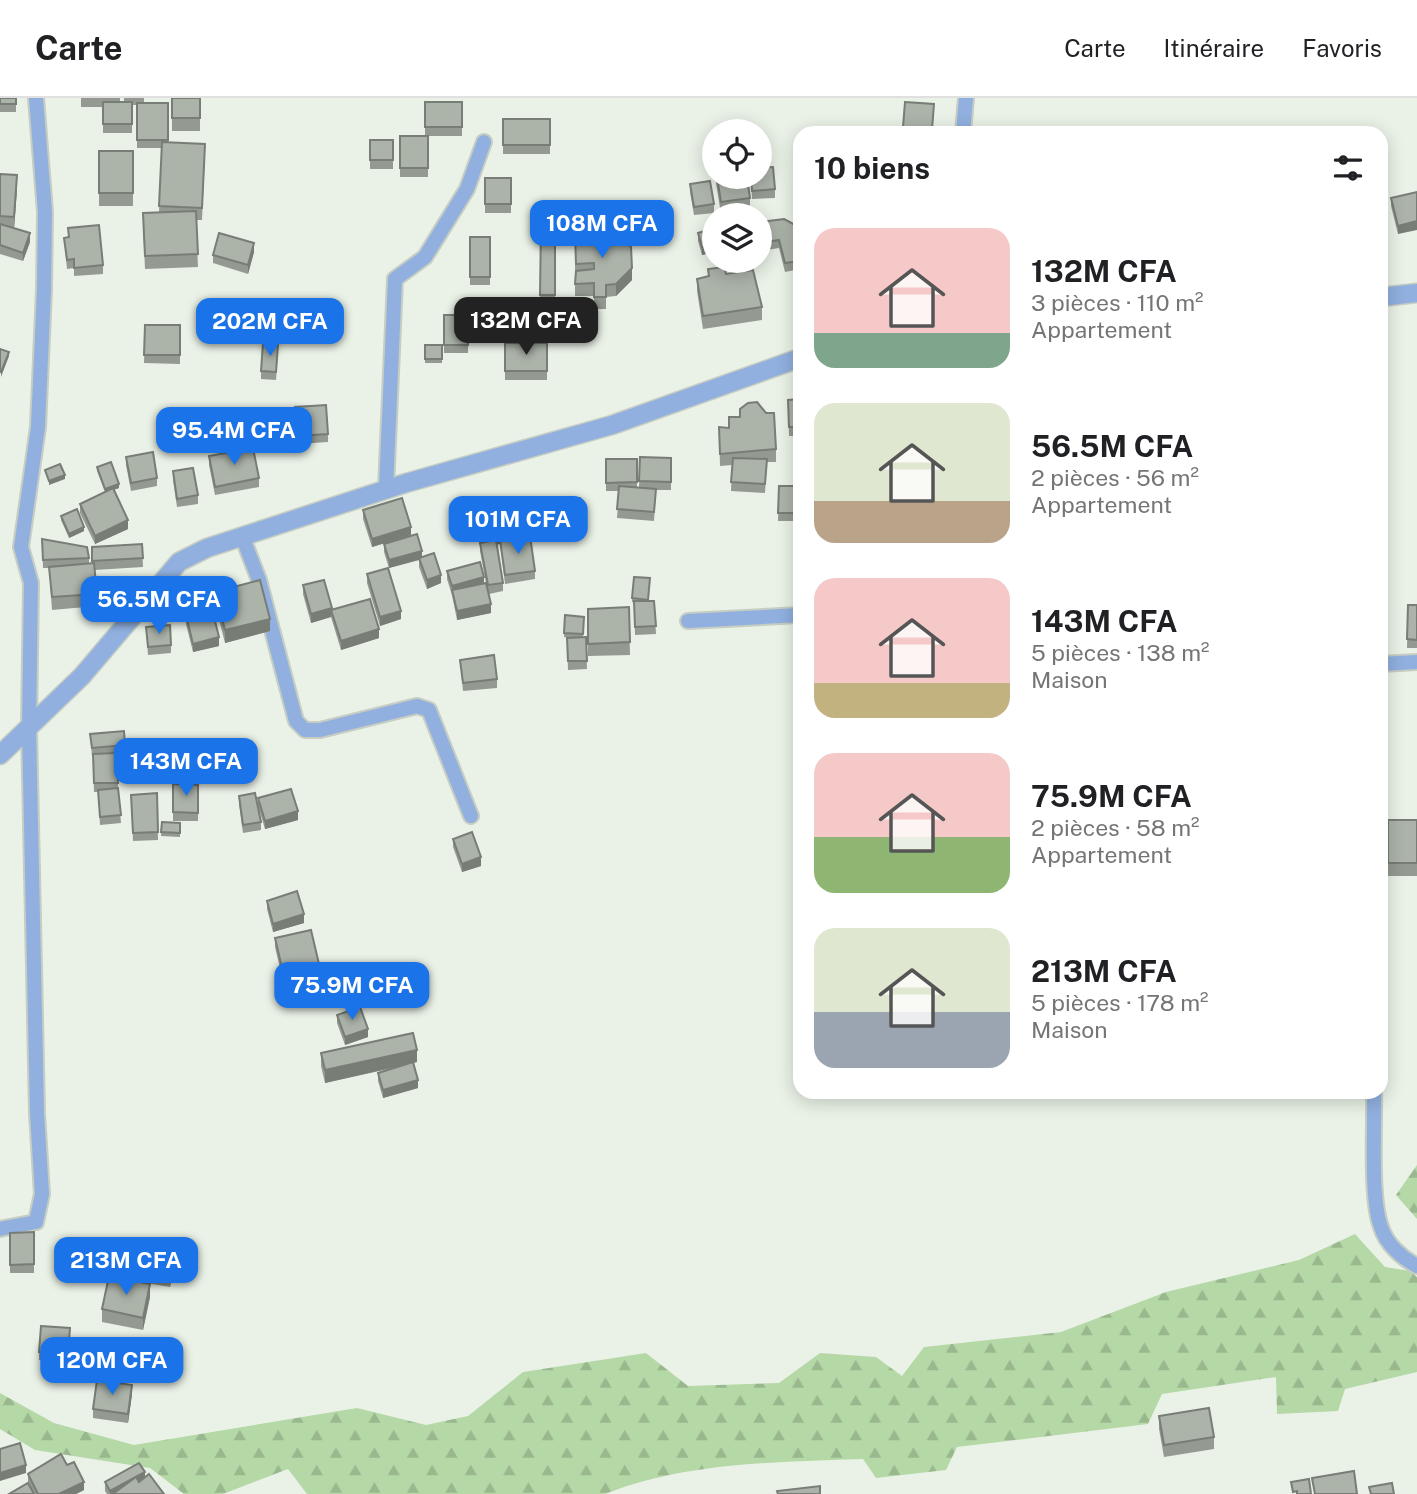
<!DOCTYPE html>
<html lang="fr">
<meta charset="utf-8">
<style>
:root{--surface:#fff;--page:#f2f2f2;--text:#202124;--muted:#757577;--line:#e0e0e0;--accent:#1a73e8}
body{margin:0;font-family:"Public Sans",sans-serif;background:var(--page);color:var(--text);height:100vh;display:flex;flex-direction:column;font-size:26px;white-space:nowrap}
*{box-sizing:border-box;margin:0}
p{font-size:23px;color:var(--muted)}
.icon{flex:none;width:38px;height:38px;fill:none;stroke:currentColor;stroke-width:2;stroke-linecap:round;stroke-linejoin:round}
.map{position:relative;flex:1;overflow:hidden}
.sheet{position:absolute;left:793px;top:28px;width:595px;height:973px;display:flex;flex-direction:column;background:var(--surface);border-radius:21px;box-shadow:0 4px 18px #0003}
.sheet>*{flex:none}
.fabs{position:absolute;left:702px;top:21px;display:grid;gap:14px}
.fabs a{display:grid;place-items:center;width:70px;height:70px;border-radius:50%;background:var(--surface);box-shadow:0 4px 18px #0003;font-size:35px}
.price{position:absolute;translate:-50% -60px;padding:0 16px;border-radius:14px;background:var(--accent);color:#fff;font-size:23px;line-height:46px;filter:drop-shadow(0 2px 4px #0008)}
.price::after{content:'';position:absolute;left:50%;top:42px;width:21px;height:16px;margin-left:-10px;background:inherit;clip-path:polygon(0 0,100% 0,50% 100%)}
.price.current{background:#222;color:#fff}
ul{padding:0;list-style:none}
li{display:flex;align-items:center;gap:21px;height:175px;padding:0 21px}
li span{display:grid;place-items:center;flex:none;width:196px;height:140px;border-radius:21px;color:#555}
li>.icon{margin-inline-start:auto}
span .icon{width:84px;height:84px;fill:#fffc;stroke-width:1}
li b{font-size:30px}
h2{display:flex;justify-content:space-between;align-items:center;height:84px;padding:0 21px;font-size:30px}
header{display:flex;align-items:center;gap:42px;box-sizing:border-box;height:98px;padding:0 35px;background:var(--surface);border-bottom:2px solid var(--line)}
header strong{font-size:33px}
nav{display:flex;gap:38px;margin-inline-start:auto;font-size:24px}
.map>svg:first-child{display:block}
.forest{fill:url(#forest-firs)}
.lines{fill:none;stroke-linecap:round;stroke-linejoin:round}
.minor-casing{stroke:#c6cdc3;stroke-width:18}
.tertiary-casing{stroke:#c6cdc3;stroke-width:21}
.minor{stroke:#91b0df;stroke-width:14}
.tertiary{stroke:#91b0df;stroke-width:18}
.wall{fill:#949a91}
.shaded-wall{fill:#787d76}
.building{fill:#acb3a9;stroke:#787d76;stroke-width:2}
</style>
<header>
<strong>Carte</strong>
<nav><a>Carte</a><a>Itinéraire</a><a>Favoris</a></nav>
</header>
<div class="map">
<svg width="1417" height="1396" viewBox="0 0 1417 1396">
<defs>
<pattern id="forest-firs" width="22" height="20" patternUnits="userSpaceOnUse" patternTransform="scale(1.75)"><rect width="22" height="20" fill="#b5d8a7"/><path d="M5 1l3.5 6h-7zM16 11l3.5 6h-7z" fill="#9ab88e"/></pattern>
</defs>
<rect width="100%" height="100%" fill="#eaf2e7"/>
<g class="forest">
<polygon points="1417,1067 1417,1121 1396,1097"/>
<path d="M 1355,1136 L 1385,1169 L 1410,1173 L 1417,1179 L 1417,1274 L 1345,1291 L 1338,1313 L 1277,1316 L 1276,1279 L 1162,1296 L 1148,1326 L 957,1349 L 946,1372 L 876,1380 L 863,1361 C 777,1364 686,1364 605,1396 L 307,1396 L 288,1371 L 223,1396 L 184,1396 L 150,1370 L 35,1352 L 0,1331 L 0,1295 L 54,1325 L 134,1347 L 357,1310 L 426,1327 L 468,1318 L 523,1274 L 646,1255 L 688,1288 L 779,1285 L 820,1255 L 876,1259 L 902,1278 L 924,1249 L 1061,1234 L 1166,1194 L 1299,1162 Z"/>
</g>
<g class="lines">
<g class="minor-casing">
<g id="minor">
<polyline points="963,35 966,0"/>
<polyline points="386,391 395,181 425,159 467,91 484,44"/>
<polyline points="242,438 259,482 296,623 305,632 320,632 417,608 429,612 471,718"/>
<polyline points="688,523 800,517"/>
<polyline points="1381,566 1417,564"/>
<path d="M 1374,994 C 1375,1028 1370,1100 1381,1129 C 1386,1146 1402,1160 1417,1168"/>
<polyline points="0,1131 36,1124 42,1096 37,1015 29,629 31,485 21,449 38,329 44,192 45,114 36,0"/>
</g>
</g>
<g class="tertiary-casing">
<g id="tertiary">
<polyline points="1381,199 1417,195"/>
<polyline points="0,657 82,578 179,464 207,450 406,385 612,327 800,260"/>
</g>
</g>
<use href="#minor" class="minor"/>
<use href="#tertiary" class="tertiary"/>
</g>
<g class="wall">
<rect x="0" y="0" width="16" height="14"/>
<polygon points="81,0 120,0 120,4 124,4 124,0 144,0 144,5 168,5 168,44 205,58 202,122 196,122 198,169 145,171 143,127 159,114 162,50 137,50 137,7 132,7 132,35 103,35 103,9 81,9"/>
<rect x="172" y="0" width="28" height="33"/>
<rect x="425" y="4" width="37" height="34"/>
<polygon points="905,4 934,15 932,35 903,35"/>
<rect x="503" y="21" width="47" height="35"/>
<rect x="400" y="38" width="28" height="41"/>
<rect x="370" y="42" width="23" height="29"/>
<rect x="99" y="53" width="34" height="55"/>
<polygon points="0,76 17,90 14,131 30,144 23,163 0,156"/>
<polygon points="715,79 747,79 750,100 750,112 721,116"/>
<polygon points="751,79 760,79 775,91 775,100 752,101"/>
<rect x="485" y="80" width="26" height="35"/>
<polygon points="690,86 714,106 714,115 694,117 690,94"/>
<polygon points="1417,94 1398,136 1391,108 1391,100"/>
<polygon points="760,124 800,139 800,171 785,174 779,150 760,153"/>
<polygon points="541,126 571,127 572,146 555,147 555,206 540,206"/>
<polygon points="68,130 103,167 103,176 74,178 74,170 67,171 64,140 68,139"/>
<polygon points="714,130 714,154 702,157 698,143 698,135"/>
<polygon points="575,136 632,182 616,198 606,199 606,211 594,211 594,198 575,198"/>
<rect x="470" y="139" width="20" height="48"/>
<polygon points="254,154 248,176 213,165 213,157"/>
<polygon points="726,176 762,209 762,222 703,231 697,193 697,181"/>
<rect x="444" y="217" width="24" height="38"/>
<polygon points="145,227 180,227 180,266 144,265"/>
<rect x="505" y="245" width="42" height="37"/>
<rect x="425" y="247" width="17" height="18"/>
<polygon points="278,255 276,282 261,281 261,273"/>
<polygon points="800,301 800,338 789,338 788,302"/>
<polygon points="295,317 328,336 328,344 297,346"/>
<polygon points="248,325 250,350 259,380 259,389 215,397 209,367 209,358 221,356 220,327"/>
<polygon points="719,329 776,351 776,364 767,364 765,395 731,393 732,367 720,368"/>
<polygon points="126,359 157,380 157,388 131,393 126,367"/>
<polygon points="640,359 671,360 671,392 656,392 654,423 617,420 619,393 606,393 606,361 637,361 637,390 639,390"/>
<polygon points="97,369 119,390 113,392 128,431 95,446 80,415 80,406 105,394 97,373"/>
<polygon points="173,373 198,397 198,406 177,409 173,382"/>
<polygon points="779,388 800,388 800,423 778,423"/>
<polygon points="547,404 583,422 583,430 550,434"/>
<polygon points="363,412 411,437 372,449 363,421"/>
<polygon points="492,417 538,437 530,439 535,473 535,481 505,486 500,446 496,446 503,485 503,493 489,496 491,515 457,522 452,497 447,481 447,473 484,485 486,485 480,453 480,446 476,429 476,421"/>
<polygon points="61,418 84,433 69,440 61,422"/>
<polygon points="42,441 89,460 89,465 92,465 92,449 142,446 143,469 95,472 97,508 52,512 49,470 43,470"/>
<polygon points="384,446 422,460 441,485 427,491 419,469 419,462 389,470 384,454"/>
<polygon points="367,476 401,521 380,528 367,485"/>
<polygon points="650,480 648,503 654,503 656,536 635,537 634,505 632,504 632,500"/>
<polygon points="303,487 332,512 379,540 341,552 331,519 311,525 303,496"/>
<polygon points="215,494 270,533 225,545 215,506"/>
<polygon points="1408,507 1417,507 1417,550 1407,550"/>
<polygon points="629,509 630,557 588,558 588,511"/>
<polygon points="186,517 219,548 193,554 186,526"/>
<polygon points="565,517 584,519 583,539 586,539 587,571 568,572 567,540 572,540 564,539"/>
<polygon points="146,529 171,547 171,555 148,557"/>
<polygon points="460,562 497,581 497,590 463,593"/>
<polygon points="90,636 125,647 125,655 117,656 118,690 121,725 100,727 98,694 94,694 93,658 92,658"/>
<polygon points="199,647 198,723 173,723 173,678"/>
<polygon points="157,695 158,742 133,743 131,697"/>
<polygon points="239,698 258,708 258,700 298,722 265,731 259,711 261,724 261,732 243,735 239,706"/>
<rect x="1388" y="722" width="29" height="56"/>
<polygon points="162,724 180,725 180,739 161,738"/>
<polygon points="453,741 481,768 462,774 453,749"/>
<polygon points="267,803 304,825 273,834 267,811"/>
<polygon points="275,840 335,900 307,907 301,885 301,879 283,883 275,849"/>
<polygon points="337,917 368,939 345,947 337,925"/>
<polygon points="321,955 417,964 413,965 418,990 383,1000 378,983 378,975 397,969 325,985 321,968"/>
<polygon points="34,1134 34,1175 10,1175 10,1135"/>
<polygon points="116,1157 113,1176 92,1174 92,1165"/>
<polygon points="174,1168 170,1189 146,1185 146,1176"/>
<polygon points="150,1199 143,1232 102,1224 102,1211"/>
<polygon points="70,1239 68,1265 39,1262 39,1254"/>
<polygon points="132,1296 128,1325 93,1320 93,1311"/>
<polygon points="1159,1318 1214,1339 1214,1351 1164,1359 1159,1331"/>
<polygon points="28,1376 84,1392 76,1396 34,1396 28,1384"/>
<polygon points="145,1379 164,1396 107,1396 105,1393 105,1384"/>
</g>
<g class="shaded-wall">
<polygon points="17,77 17,90 14,131 14,119"/>
<polygon points="1417,123 1417,132 1398,136 1398,128"/>
<polygon points="30,135 30,144 23,163 23,155"/>
<polygon points="254,145 254,154 248,176 248,167"/>
<polygon points="714,146 714,154 702,157 702,149"/>
<polygon points="632,170 632,182 616,198 616,186"/>
<polygon points="9,254 9,258 1,279 1,274"/>
<polygon points="65,377 65,381 49,387 49,383"/>
<polygon points="119,386 119,390 105,395 105,391"/>
<polygon points="128,422 128,431 95,446 95,438"/>
<polygon points="538,428 538,437 500,446 500,442 500,446 481,450 481,442"/>
<polygon points="84,429 84,433 69,440 69,436"/>
<polygon points="411,429 411,437 372,449 372,441"/>
<polygon points="422,453 422,461 389,470 389,462"/>
<polygon points="441,477 441,485 427,491 427,482"/>
<polygon points="484,479 484,488 452,492 452,497 452,488"/>
<polygon points="491,506 491,515 457,522 457,513"/>
<polygon points="332,510 331,519 311,525 311,516"/>
<polygon points="401,513 401,521 380,528 380,519"/>
<polygon points="270,521 270,533 225,545 225,532"/>
<polygon points="379,531 379,540 341,552 341,543"/>
<polygon points="219,539 219,548 193,554 193,546"/>
<polygon points="298,713 298,722 265,731 265,723"/>
<polygon points="481,759 481,768 462,774 462,766"/>
<polygon points="304,816 304,825 273,834 273,826"/>
<polygon points="319,866 319,874 283,883 283,874"/>
<polygon points="335,892 335,900 307,907 307,899"/>
<polygon points="368,931 368,939 345,947 345,939"/>
<polygon points="417,952 417,964 325,985 325,972"/>
<polygon points="418,982 418,990 383,1000 383,992"/>
<polygon points="174,1159 174,1168 170,1189 170,1180"/>
<polygon points="150,1186 150,1199 143,1232 143,1220"/>
<polygon points="132,1287 132,1296 128,1325 128,1316"/>
<polygon points="26,1367 26,1375 0,1383 0,1375"/>
<polygon points="145,1374 145,1382 114,1396 110,1396 110,1393"/>
<polygon points="84,1384 84,1392 76,1396 59,1396"/>
</g>
<g class="building">
<rect x="0" y="0" width="16" height="6"/>
<rect x="172" y="0" width="28" height="20"/>
<rect x="103" y="4" width="29" height="22"/>
<rect x="425" y="4" width="37" height="25"/>
<polygon points="905,4 934,6 932,31 903,29"/>
<rect x="137" y="5" width="31" height="37"/>
<rect x="503" y="21" width="47" height="26"/>
<rect x="400" y="38" width="28" height="32"/>
<rect x="370" y="42" width="23" height="20"/>
<polygon points="162,44 205,46 202,110 159,108"/>
<rect x="99" y="53" width="34" height="42"/>
<polygon points="773,69 775,91 752,93 751,79 760,79 760,70"/>
<polygon points="0,76 17,77 14,119 0,118"/>
<polygon points="717,79 747,79 750,100 721,104"/>
<rect x="485" y="80" width="26" height="26"/>
<polygon points="710,83 714,106 694,109 690,86"/>
<polygon points="1417,94 1417,123 1398,128 1391,100"/>
<polygon points="196,113 198,156 145,158 143,115"/>
<polygon points="784,121 797,128 800,139 800,163 785,165 779,142 760,145 760,124"/>
<polygon points="0,126 30,135 23,155 0,147"/>
<polygon points="541,126 571,127 572,138 555,139 555,197 540,197"/>
<polygon points="99,127 103,167 74,170 74,161 67,162 64,140 69,139 68,130"/>
<polygon points="714,130 714,146 702,149 698,135"/>
<polygon points="615,134 631,149 632,170 616,186 606,187 606,199 594,199 594,185 575,186 576,173 594,171 594,165 576,166 575,136"/>
<polygon points="219,135 254,145 248,167 213,157"/>
<rect x="470" y="139" width="20" height="40"/>
<polygon points="724,169 726,176 753,172 762,209 703,218 697,181 709,178 708,171"/>
<rect x="444" y="217" width="24" height="30"/>
<polygon points="145,227 180,227 180,257 144,257"/>
<polygon points="263,245 278,246 276,274 261,273"/>
<rect x="505" y="245" width="42" height="28"/>
<rect x="425" y="247" width="17" height="14"/>
<polygon points="0,251 9,254 1,274 0,274"/>
<polygon points="800,301 800,329 789,329 788,302"/>
<polygon points="757,304 766,315 774,315 776,351 720,356 719,329 729,330 729,319 740,319 740,311 748,305"/>
<polygon points="326,307 328,336 297,338 295,309"/>
<polygon points="248,325 250,347 221,349 220,327"/>
<polygon points="253,350 259,380 215,389 209,358"/>
<polygon points="153,354 157,380 131,385 126,359"/>
<polygon points="640,359 671,360 671,384 639,383"/>
<polygon points="733,360 767,361 765,386 731,384"/>
<polygon points="606,361 637,361 637,384 606,385"/>
<polygon points="111,364 119,386 105,391 97,369"/>
<polygon points="60,366 65,377 49,383 45,372"/>
<polygon points="193,370 198,397 177,401 173,373"/>
<polygon points="619,388 656,391 654,414 617,411"/>
<polygon points="779,388 800,388 800,415 778,415"/>
<polygon points="113,390 128,422 95,438 80,406"/>
<polygon points="402,400 411,429 372,441 363,412"/>
<polygon points="490,400 492,417 477,421 476,401"/>
<polygon points="580,400 583,422 550,426 547,404"/>
<polygon points="533,408 538,428 481,442 476,421"/>
<polygon points="77,411 84,429 69,436 61,418"/>
<polygon points="417,436 422,453 389,462 384,446"/>
<polygon points="530,438 535,473 505,477 500,442"/>
<polygon points="42,441 87,449 89,460 43,462"/>
<polygon points="496,442 503,485 488,487 480,445"/>
<polygon points="142,446 143,460 92,463 92,449"/>
<polygon points="434,455 441,477 427,482 419,460"/>
<polygon points="480,464 484,479 452,488 447,473"/>
<polygon points="94,465 97,496 52,499 49,469"/>
<polygon points="388,470 401,513 380,519 367,476"/>
<polygon points="634,479 650,480 648,502 632,500"/>
<polygon points="260,482 270,521 225,532 215,494"/>
<polygon points="324,482 332,510 311,516 303,487"/>
<polygon points="486,485 491,506 457,513 452,492"/>
<polygon points="370,501 379,531 341,543 331,512"/>
<polygon points="634,503 654,503 656,528 635,529"/>
<polygon points="1408,507 1417,507 1417,542 1407,541"/>
<polygon points="629,509 630,544 588,546 588,511"/>
<polygon points="212,511 219,539 193,546 186,517"/>
<polygon points="565,517 584,519 583,536 564,535"/>
<polygon points="170,527 171,547 148,549 146,529"/>
<polygon points="586,539 587,563 568,563 567,540"/>
<polygon points="494,557 497,581 463,585 460,562"/>
<polygon points="124,633 125,647 92,650 90,636"/>
<polygon points="174,646 199,647 198,679 173,678"/>
<polygon points="117,655 118,685 94,685 93,656"/>
<polygon points="173,686 198,687 198,715 173,714"/>
<polygon points="118,690 121,717 100,719 98,692"/>
<polygon points="291,691 298,713 265,723 258,700"/>
<polygon points="157,695 158,734 133,735 131,697"/>
<polygon points="255,695 261,724 243,727 239,698"/>
<rect x="1388" y="722" width="29" height="43"/>
<polygon points="162,724 180,725 180,735 161,734"/>
<polygon points="472,734 481,759 462,766 453,741"/>
<polygon points="297,793 304,816 273,826 267,803"/>
<polygon points="311,832 319,866 283,874 275,840"/>
<polygon points="329,869 335,892 307,899 301,876"/>
<polygon points="360,909 368,931 345,939 337,917"/>
<polygon points="413,935 417,952 325,972 321,955"/>
<polygon points="413,964 418,982 383,992 378,975"/>
<polygon points="34,1134 34,1166 10,1167 10,1135"/>
<polygon points="94,1146 116,1148 113,1168 92,1165"/>
<polygon points="150,1155 174,1159 170,1180 146,1176"/>
<polygon points="109,1178 150,1186 143,1220 102,1211"/>
<polygon points="41,1228 70,1230 68,1256 39,1254"/>
<polygon points="97,1282 132,1287 128,1316 93,1311"/>
<polygon points="1209,1310 1214,1339 1164,1347 1159,1318"/>
<polygon points="20,1345 26,1367 0,1375 0,1351"/>
<polygon points="61,1356 67,1367 74,1364 84,1384 59,1396 38,1396 28,1376"/>
<polygon points="139,1365 145,1374 110,1393 105,1384"/>
<polygon points="1354,1373 1357,1396 1315,1396 1312,1380"/>
<polygon points="149,1376 164,1396 114,1396 114,1395 136,1379 139,1384"/>
<polygon points="1309,1381 1311,1396 1297,1396 1297,1393 1293,1394 1291,1384"/>
<polygon points="28,1385 34,1396 9,1396"/>
<polygon points="1392,1385 1394,1396 1371,1396 1369,1389"/>
<polygon points="820,1388 820,1396 778,1396 777,1393"/>
</g>
</svg>
<div class="fabs">
<a><svg class="icon" aria-label="locate" viewBox="0 0 24 24"><circle cx="12" cy="12" r="6"/><path d="M12 2v4M12 18v4M2 12h4M18 12h4"/></svg></a>
<a><svg class="icon" aria-label="layers" viewBox="0 0 24 24"><path d="M12 4l9 5-9 5-9-5zM3 14l9 5 9-5"/></svg></a>
</div>
<b class="price" style="left:602px;top:162px">108M CFA</b>
<b class="price current" style="left:526px;top:259px">132M CFA</b>
<b class="price" style="left:270px;top:260px">202M CFA</b>
<b class="price" style="left:234px;top:369px">95.4M CFA</b>
<b class="price" style="left:518px;top:458px">101M CFA</b>
<b class="price" style="left:159px;top:538px">56.5M CFA</b>
<b class="price" style="left:186px;top:700px">143M CFA</b>
<b class="price" style="left:352px;top:924px">75.9M CFA</b>
<b class="price" style="left:126px;top:1199px">213M CFA</b>
<b class="price" style="left:112px;top:1299px">120M CFA</b>
<section class="sheet">
<h2>10 biens<svg class="icon" aria-label="filters" viewBox="0 0 24 24"><path d="M4 7h16M4 17h16"/><circle cx="9" cy="7" r="2"/><circle cx="15" cy="17" r="2"/></svg></h2>
<ul>
<li><span style="background:linear-gradient(#f6c9c9 75%,#7fa58c 0)"><svg class="icon" aria-label="home" viewBox="0 0 24 24"><path d="M3 11l9-7 9 7M6 9v11h12V9"/></svg></span><div><b>132M CFA</b><p>3 pièces · 110 m²</p><p>Appartement</p></div></li>
<li><span style="background:linear-gradient(#dfe7d0 70%,#b9a48a 0)"><svg class="icon" aria-label="home" viewBox="0 0 24 24"><path d="M3 11l9-7 9 7M6 9v11h12V9"/></svg></span><div><b>56.5M CFA</b><p>2 pièces · 56 m²</p><p>Appartement</p></div></li>
<li><span style="background:linear-gradient(#f6c9c9 75%,#c2b280 0)"><svg class="icon" aria-label="home" viewBox="0 0 24 24"><path d="M3 11l9-7 9 7M6 9v11h12V9"/></svg></span><div><b>143M CFA</b><p>5 pièces · 138 m²</p><p>Maison</p></div></li>
<li><span style="background:linear-gradient(#f6c9c9 60%,#8fb573 0)"><svg class="icon" aria-label="home" viewBox="0 0 24 24"><path d="M3 11l9-7 9 7M6 9v11h12V9"/></svg></span><div><b>75.9M CFA</b><p>2 pièces · 58 m²</p><p>Appartement</p></div></li>
<li><span style="background:linear-gradient(#dfe7d0 60%,#9aa5b1 0)"><svg class="icon" aria-label="home" viewBox="0 0 24 24"><path d="M3 11l9-7 9 7M6 9v11h12V9"/></svg></span><div><b>213M CFA</b><p>5 pièces · 178 m²</p><p>Maison</p></div></li>
</ul>
</section>
</div>
